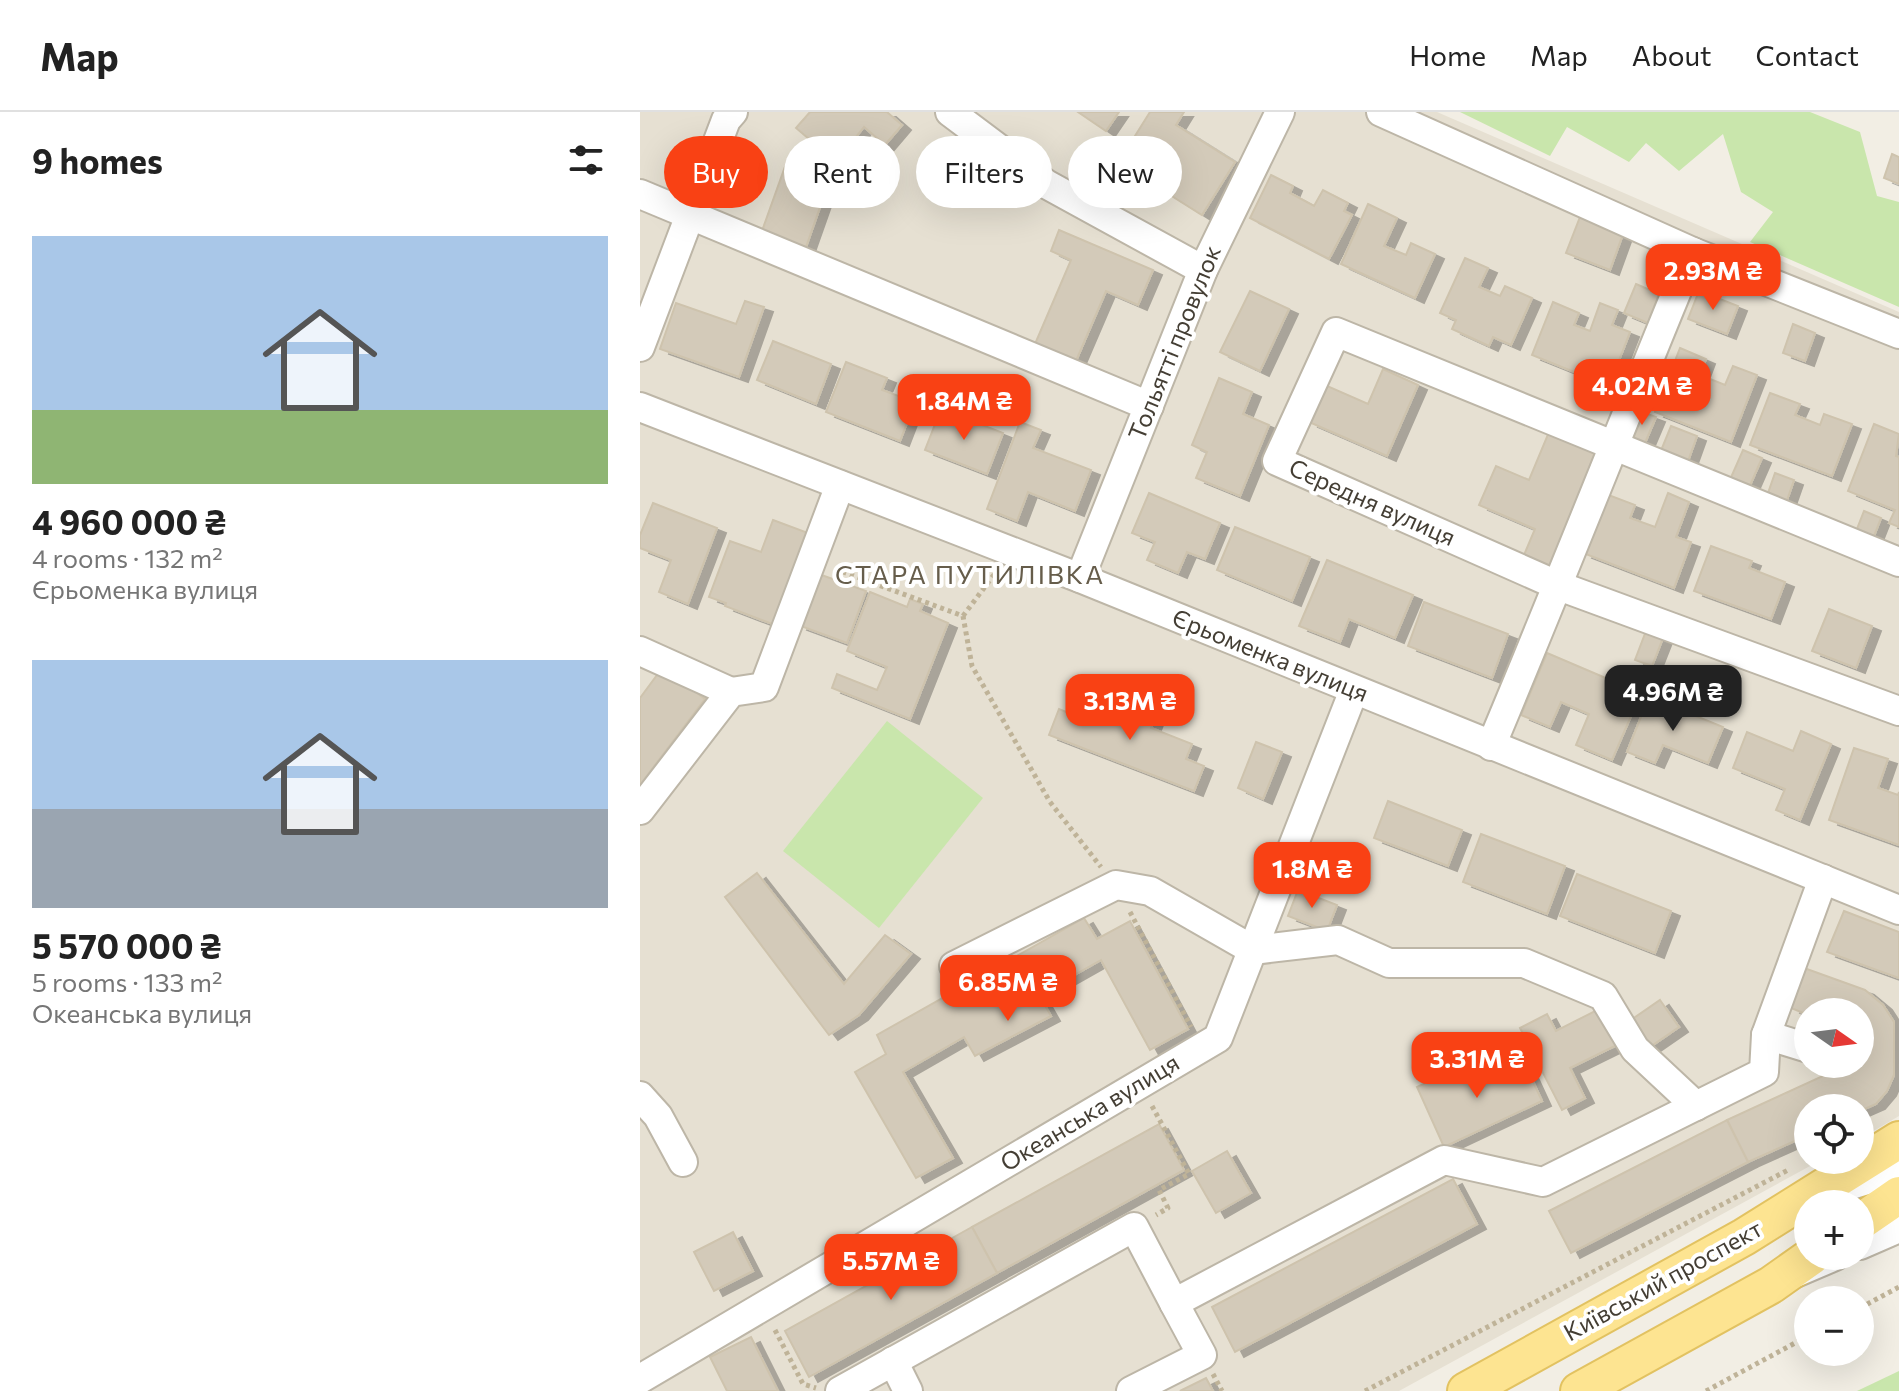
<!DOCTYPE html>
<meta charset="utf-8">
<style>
:root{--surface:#fff;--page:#f2f2f2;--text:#222;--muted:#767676;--line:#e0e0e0;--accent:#f94114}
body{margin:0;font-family:Commissioner,sans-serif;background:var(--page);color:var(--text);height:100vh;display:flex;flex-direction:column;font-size:30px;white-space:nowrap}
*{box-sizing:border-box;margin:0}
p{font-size:26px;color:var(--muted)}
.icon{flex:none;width:44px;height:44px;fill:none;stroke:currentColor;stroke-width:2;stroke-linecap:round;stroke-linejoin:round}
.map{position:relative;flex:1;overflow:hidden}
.drawer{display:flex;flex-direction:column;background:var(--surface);width:640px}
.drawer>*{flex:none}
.guide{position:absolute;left:24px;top:24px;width:760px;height:72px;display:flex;gap:16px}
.needle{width:52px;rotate:104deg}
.buttons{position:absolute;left:1154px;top:886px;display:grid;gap:16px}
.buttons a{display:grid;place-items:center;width:80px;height:80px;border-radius:50%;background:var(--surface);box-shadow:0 8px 32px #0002;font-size:40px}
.price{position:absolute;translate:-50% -68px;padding:0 18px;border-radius:16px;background:var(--accent);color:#fff;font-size:26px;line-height:52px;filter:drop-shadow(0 2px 4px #0008)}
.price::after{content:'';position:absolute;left:50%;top:48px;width:24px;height:18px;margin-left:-12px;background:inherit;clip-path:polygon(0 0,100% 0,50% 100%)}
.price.selected{background:#222;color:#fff}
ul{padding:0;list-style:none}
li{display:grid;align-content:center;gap:16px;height:424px;padding:0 32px}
li span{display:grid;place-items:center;height:248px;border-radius:0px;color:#555}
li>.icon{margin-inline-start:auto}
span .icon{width:144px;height:144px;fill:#fffc;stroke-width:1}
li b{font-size:34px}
h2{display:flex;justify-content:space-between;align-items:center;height:96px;padding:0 32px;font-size:34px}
.chip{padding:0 28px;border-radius:36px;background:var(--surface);box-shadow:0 8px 32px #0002;font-size:28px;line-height:72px}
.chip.selected{background:var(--accent);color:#fff}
header{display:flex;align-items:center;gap:48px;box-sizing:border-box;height:112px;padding:0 40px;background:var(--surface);border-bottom:2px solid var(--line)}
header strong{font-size:38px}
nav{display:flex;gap:44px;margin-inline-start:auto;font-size:28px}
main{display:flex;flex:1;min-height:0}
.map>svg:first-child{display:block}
.residential{fill:#e6e0d2;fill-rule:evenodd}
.green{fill:#c9e6ac}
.building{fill:#d3cab9;stroke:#cec3ad;stroke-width:2;filter:url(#shadow)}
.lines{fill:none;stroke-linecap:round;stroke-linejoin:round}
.minor-casing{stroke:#bdb6a7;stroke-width:32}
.major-casing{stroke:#e2c261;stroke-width:40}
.path{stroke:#bfb398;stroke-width:5;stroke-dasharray:4 4;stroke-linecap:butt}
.minor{stroke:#fff;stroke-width:28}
.major{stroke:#fde491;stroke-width:36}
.labels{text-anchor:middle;stroke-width:8;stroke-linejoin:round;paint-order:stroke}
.street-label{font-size:24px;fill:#443e34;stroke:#fff}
.neighbourhood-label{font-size:26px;letter-spacing:2px;fill:#665d4b;stroke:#fff}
</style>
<header>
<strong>Map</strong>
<nav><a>Home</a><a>Map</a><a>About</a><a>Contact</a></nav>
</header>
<main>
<section class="drawer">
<h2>9 homes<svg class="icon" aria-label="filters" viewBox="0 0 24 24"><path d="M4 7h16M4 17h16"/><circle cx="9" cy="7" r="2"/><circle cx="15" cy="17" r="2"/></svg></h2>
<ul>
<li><span style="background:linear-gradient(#a9c7e8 70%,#8fb573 0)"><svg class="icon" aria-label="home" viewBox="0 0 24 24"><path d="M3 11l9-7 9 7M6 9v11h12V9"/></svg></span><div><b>4 960 000 ₴</b><p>4 rooms · 132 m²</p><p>Єрьоменка вулиця</p></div></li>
<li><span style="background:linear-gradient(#a9c7e8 60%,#9aa5b1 0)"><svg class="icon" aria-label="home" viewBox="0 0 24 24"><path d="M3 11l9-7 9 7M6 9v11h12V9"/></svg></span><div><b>5 570 000 ₴</b><p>5 rooms · 133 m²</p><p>Океанська вулиця</p></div></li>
</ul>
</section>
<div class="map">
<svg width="1259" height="1279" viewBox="0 0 1259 1279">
<defs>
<filter id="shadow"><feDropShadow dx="9" dy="5" stdDeviation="0" flood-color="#0004"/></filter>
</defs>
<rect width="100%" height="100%" fill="#f2eee4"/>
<path class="residential" d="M 0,0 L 797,0 L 1259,200 L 1259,1004 L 1220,1027 L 1220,996 L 1168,996 L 1168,1048 L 1181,1048 L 759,1279 L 0,1279 ZM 1168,900 L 1220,900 L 1220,952 L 1168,952 Z"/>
<g class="green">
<polygon points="820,0 1170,0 1220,20 1237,84 1259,90 1259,195 1110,130 1133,100 1101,80 1083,22 1039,59 1006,31 989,50 927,15 910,44"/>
<polygon points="247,609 343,686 239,816 143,739"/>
<polygon points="1259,1259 1259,1279 1217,1279"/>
</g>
<g class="building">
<polygon points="170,0 247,0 262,13 245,33 224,15 196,50 156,16"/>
<polygon points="438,0 479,0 466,19"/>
<polygon points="510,0 544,0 536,13 595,50 562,103 519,76 531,57 490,32"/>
<polygon points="1252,42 1259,45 1259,72 1244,66"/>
<polygon points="147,49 191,64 166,135 122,119"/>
<polygon points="631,63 653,74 650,81 674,94 683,78 708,91 704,99 712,103 689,147 610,106"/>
<polygon points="728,92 757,106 744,134 766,143 771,131 795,142 775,186 701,152"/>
<polygon points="940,105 983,122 970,158 926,141"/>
<polygon points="419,118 513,158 498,193 466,179 436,249 395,232 431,148 411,139"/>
<polygon points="825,146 848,156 839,175 860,184 865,174 892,186 871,233 853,225 849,234 812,217 816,208 800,201"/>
<polygon points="996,172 1019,182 1008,211 984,201"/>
<polygon points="610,179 649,197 620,259 580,240"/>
<polygon points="1059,179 1098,194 1087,222 1048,207"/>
<polygon points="105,189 124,195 99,265 20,237 36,191 96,212"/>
<polygon points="913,190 939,201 934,213 950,219 960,191 978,198 972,213 990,220 969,274 892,243"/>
<polygon points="1153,212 1175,221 1165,249 1143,241"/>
<polygon points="133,229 191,252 176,292 117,268"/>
<polygon points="1040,236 1066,247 1060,263 1085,273 1093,254 1117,263 1091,330 1015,300"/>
<polygon points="206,250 247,266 242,278 275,290 260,329 186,300"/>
<polygon points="743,257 778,273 747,344 669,310 685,273 728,292"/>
<polygon points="579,266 612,280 603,302 629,313 600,384 556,366 567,340 552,333"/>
<polygon points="1130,281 1160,292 1155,303 1180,313 1184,302 1212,312 1192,364 1110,333"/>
<polygon points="301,297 363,321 347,362 285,338"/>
<polygon points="999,299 1016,305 1005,331 989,325"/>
<polygon points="380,310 401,318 393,336 451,358 435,399 388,380 377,409 347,397"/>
<polygon points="1234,312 1259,322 1256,344 1259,345 1259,415 1249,411 1255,398 1208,379"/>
<polygon points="1031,314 1057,324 1047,352 1020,341"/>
<polygon points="909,320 960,342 912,455 884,443 895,417 839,393 856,354 889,368"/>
<polygon points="1103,338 1122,346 1108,378 1089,370"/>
<polygon points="1135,361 1154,368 1146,391 1127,384"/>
<polygon points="509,381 580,411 565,447 547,440 538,461 507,448 515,430 492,421"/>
<polygon points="1028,381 1049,390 1036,425 1051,430 1034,476 943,441 966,382 995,393 990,406 1015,415"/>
<polygon points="13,391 77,416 48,492 19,480 31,448 0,436 0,423"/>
<polygon points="1224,399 1241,406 1232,429 1215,422"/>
<polygon points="133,408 168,421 135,513 85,494 86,491 69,485 90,429 121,440"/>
<polygon points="595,415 670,445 652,489 577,458"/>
<polygon points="1071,434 1112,449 1109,456 1145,470 1131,507 1054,479"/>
<polygon points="687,448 773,483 755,526 709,507 700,530 659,514"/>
<polygon points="176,461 226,479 207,531 158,513"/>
<polygon points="230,480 267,495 270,487 283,492 280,499 308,511 270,607 192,576 197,562 237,578 247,555 207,539"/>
<polygon points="784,490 868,522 852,566 768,534"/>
<polygon points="1189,497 1232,514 1216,556 1172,539"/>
<polygon points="1006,519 1023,526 1012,554 995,548"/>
<polygon points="907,541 1001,581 972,648 936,633 949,602 921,590 910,615 881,603"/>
<polygon points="23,555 65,587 0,673 0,586"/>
<polygon points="1009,585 1083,615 1068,651 1023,633 1015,651 987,640"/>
<polygon points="492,588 518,598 511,616 552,632 546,647 564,654 554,679 409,623 419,597 436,604 441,589 485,606"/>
<polygon points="1161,619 1191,632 1160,708 1136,698 1145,677 1093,656 1107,620 1153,639"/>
<polygon points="616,630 642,640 623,687 598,676"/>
<polygon points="1214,636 1248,647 1238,676 1258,683 1259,680 1259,733 1189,708"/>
<polygon points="748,689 822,718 808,754 734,726"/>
<polygon points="841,722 925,754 907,802 823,770"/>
<polygon points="117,761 204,872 245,823 271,842 219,903 189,923 85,785"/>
<polygon points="937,762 1031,799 1015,841 920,804"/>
<polygon points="658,778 697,793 687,819 648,804"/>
<polygon points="1204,799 1259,820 1259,866 1187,840"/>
<polygon points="444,806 457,827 490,809 548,917 510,938 461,848 399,883 411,904 335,944 324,925 263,960 313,1046 276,1066 215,960 246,942 237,923"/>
<polygon points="1164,856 1225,878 1243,893 1254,910 1254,963 1247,979 1236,992 1220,999 1220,996 1168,996 1168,1023 1108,1050 1087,1008 1209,952 1220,952 1220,900 1168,900 1168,903 1151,896"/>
<polygon points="1020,888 1039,915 1007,937 988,910"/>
<polygon points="961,896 979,932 930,956 945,986 922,998 880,916 907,902 916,919"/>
<polygon points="883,948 902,989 804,1035 777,975 826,952 834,970"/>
<polygon points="1087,1008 1108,1050 931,1141 909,1099"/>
<polygon points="519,1012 544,1058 357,1161 332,1115"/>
<polygon points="587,1039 611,1081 576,1101 552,1059"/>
<polygon points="813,1067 837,1112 595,1240 572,1195"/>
<polygon points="332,1115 357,1161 169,1265 145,1219"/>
<polygon points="93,1120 113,1159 74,1179 54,1140"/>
<polygon points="111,1225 138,1279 87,1279 70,1245"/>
<polygon points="566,1266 573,1279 540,1279"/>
</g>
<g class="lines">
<g class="minor-casing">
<g id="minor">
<polyline points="310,0 406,72 563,158"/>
<polyline points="741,0 1053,140 1259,222"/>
<polyline points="0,82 509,294"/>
<polyline points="0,235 86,8 93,0"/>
<polyline points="0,295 440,466 1259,798"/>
<polyline points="1259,450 696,220 637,349 919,474 1259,599"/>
<polyline points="440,466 563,158 640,0"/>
<polyline points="0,539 91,580"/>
<path d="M 851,634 C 920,470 985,304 1053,140"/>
<polyline points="0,698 91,580 124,575 200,373"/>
<polyline points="314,854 476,773 510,779 613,838 698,828 749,851 884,851 963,884 995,937 1056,994"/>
<polyline points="1126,923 1168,936"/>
<polyline points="0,984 18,1004 43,1050"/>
<polyline points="1195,1078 1259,1058"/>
<polyline points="1220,1133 1259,1116"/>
<polyline points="1153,1162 1195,1144"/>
<polyline points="253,1249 268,1279"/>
<polyline points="0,1267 578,926 714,578"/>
<polyline points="200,1279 494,1115 534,1191"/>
<polyline points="491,1279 562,1243 534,1191 804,1048 903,1070 1124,960 1126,923 1183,767"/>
</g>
</g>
<g class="major-casing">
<g id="major">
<polyline points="1220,1110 1259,1083"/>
<polyline points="826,1279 1104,1125 1259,1028"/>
<polyline points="939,1279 1131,1173 1172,1144"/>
</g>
</g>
<g class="path">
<polyline points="195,457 323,504 332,554 410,690 461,755"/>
<polyline points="323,504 356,460"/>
<polyline points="490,800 551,915"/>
<polyline points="512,994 549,1062 519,1078 528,1096 516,1103"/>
<polyline points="1220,1196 1259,1175"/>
<polyline points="135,1218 163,1272 176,1276"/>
<polyline points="573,1262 582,1279"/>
<polyline points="725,1279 1150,1057"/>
<polyline points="1066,1279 1168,1224"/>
</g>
<use href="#minor" class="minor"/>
<use href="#major" class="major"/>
</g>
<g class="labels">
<g class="street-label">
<text transform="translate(535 231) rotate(-68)" y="8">Тольятті провулок</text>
<text transform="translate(732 391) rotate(24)" y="8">Середня вулиця</text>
<text transform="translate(630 544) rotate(22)" y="8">Єрьоменка вулиця</text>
<text transform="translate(450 1001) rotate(-31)" y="8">Океанська вулиця</text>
<text transform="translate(1023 1169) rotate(-29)" y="8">Київський проспект</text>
</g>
<g class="neighbourhood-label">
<text x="330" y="472">СТАРА ПУТИЛІВКА</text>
</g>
</g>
</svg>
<div class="buttons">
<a><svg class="needle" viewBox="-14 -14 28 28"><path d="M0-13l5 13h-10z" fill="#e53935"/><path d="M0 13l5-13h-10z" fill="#767676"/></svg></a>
<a><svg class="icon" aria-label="locate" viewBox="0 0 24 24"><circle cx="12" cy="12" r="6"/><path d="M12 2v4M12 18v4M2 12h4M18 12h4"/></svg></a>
<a>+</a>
<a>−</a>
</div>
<b class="price" style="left:1073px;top:200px">2.93M ₴</b>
<b class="price" style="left:1002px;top:315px">4.02M ₴</b>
<b class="price" style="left:324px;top:330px">1.84M ₴</b>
<b class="price selected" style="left:1033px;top:621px">4.96M ₴</b>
<b class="price" style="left:490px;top:630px">3.13M ₴</b>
<b class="price" style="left:672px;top:798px">1.8M ₴</b>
<b class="price" style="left:368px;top:911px">6.85M ₴</b>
<b class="price" style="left:837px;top:988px">3.31M ₴</b>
<b class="price" style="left:251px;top:1190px">5.57M ₴</b>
<div class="guide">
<a class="chip selected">Buy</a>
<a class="chip">Rent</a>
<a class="chip">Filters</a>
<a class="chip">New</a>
</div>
</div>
</main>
